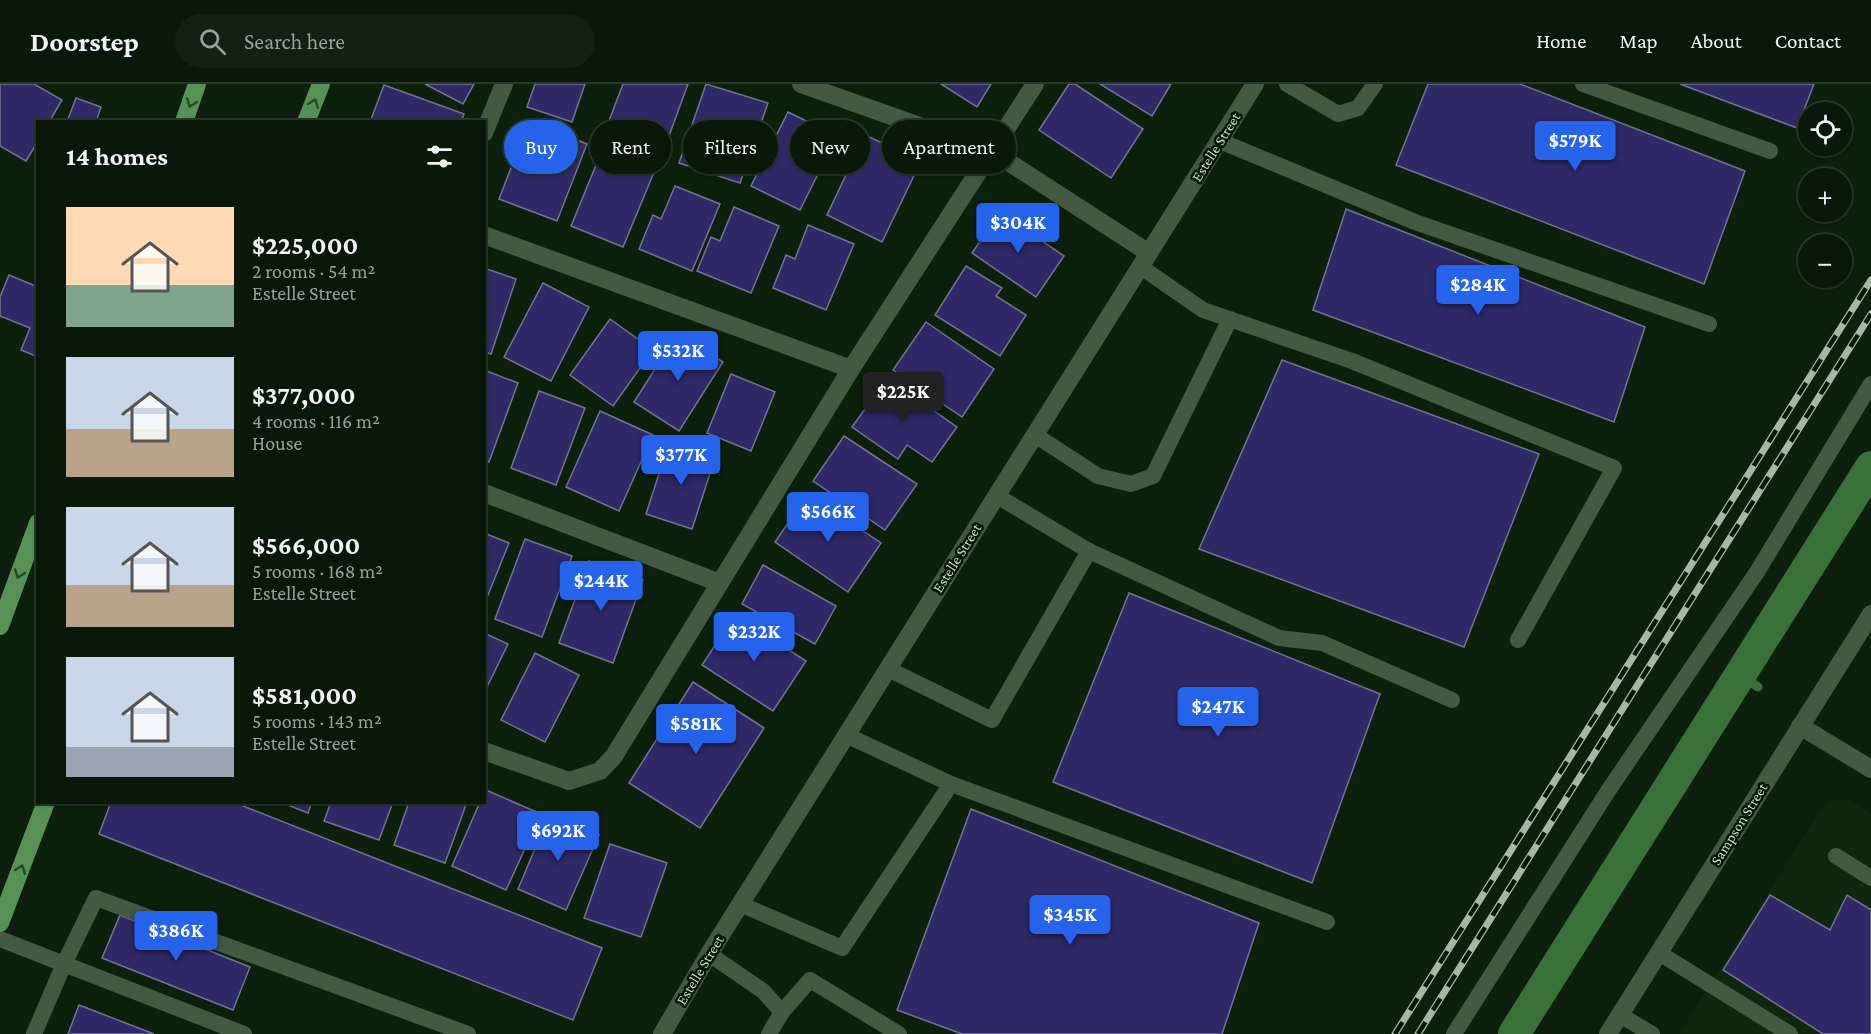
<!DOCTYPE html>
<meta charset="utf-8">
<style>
:root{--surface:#091809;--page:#122112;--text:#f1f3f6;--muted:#99a09c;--line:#29372a;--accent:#2563eb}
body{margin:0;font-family:"Crimson Pro",serif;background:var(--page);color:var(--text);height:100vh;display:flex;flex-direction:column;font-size:22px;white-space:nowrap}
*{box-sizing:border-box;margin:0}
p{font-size:20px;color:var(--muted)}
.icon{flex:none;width:33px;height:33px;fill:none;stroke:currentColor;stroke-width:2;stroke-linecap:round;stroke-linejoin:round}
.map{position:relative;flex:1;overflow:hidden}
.side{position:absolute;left:36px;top:36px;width:450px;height:684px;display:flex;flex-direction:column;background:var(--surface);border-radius:0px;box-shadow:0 2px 4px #0004,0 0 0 2px var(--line)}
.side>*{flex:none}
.guide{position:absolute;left:504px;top:36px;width:570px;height:54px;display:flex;gap:12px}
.controls{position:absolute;left:1798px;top:18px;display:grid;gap:12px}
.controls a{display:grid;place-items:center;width:54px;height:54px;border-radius:50%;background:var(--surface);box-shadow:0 2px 4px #0004,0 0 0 2px var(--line);font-size:30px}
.price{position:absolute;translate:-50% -51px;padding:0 14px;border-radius:6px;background:var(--accent);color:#fff;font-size:20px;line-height:39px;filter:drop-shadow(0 2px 3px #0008)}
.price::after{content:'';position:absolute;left:50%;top:36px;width:18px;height:14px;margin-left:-9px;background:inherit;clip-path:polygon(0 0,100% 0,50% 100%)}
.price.current{background:#222;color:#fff}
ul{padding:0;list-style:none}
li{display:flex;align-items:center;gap:18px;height:150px;padding:0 30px}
li span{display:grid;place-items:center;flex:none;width:168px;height:120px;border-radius:0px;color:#555}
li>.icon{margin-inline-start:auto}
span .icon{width:72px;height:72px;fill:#fffc;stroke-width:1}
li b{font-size:26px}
h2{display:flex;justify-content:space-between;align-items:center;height:72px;padding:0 30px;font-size:26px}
.tag{padding:0 21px;border-radius:27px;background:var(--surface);box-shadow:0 2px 4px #0004,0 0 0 2px var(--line);font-size:21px;line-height:54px}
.tag.current{background:var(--accent);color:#fff}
header{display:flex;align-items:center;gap:36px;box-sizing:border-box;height:84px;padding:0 30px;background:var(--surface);border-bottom:2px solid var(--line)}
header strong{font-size:28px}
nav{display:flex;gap:33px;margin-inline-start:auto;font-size:21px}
.search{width:420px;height:54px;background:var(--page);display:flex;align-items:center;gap:15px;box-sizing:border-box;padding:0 21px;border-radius:33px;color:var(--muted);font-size:22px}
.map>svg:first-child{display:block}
.built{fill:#0e270e}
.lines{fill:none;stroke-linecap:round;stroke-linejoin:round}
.stream{stroke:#397138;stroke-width:9}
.canal{stroke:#397138;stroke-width:32}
.building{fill:#302968;stroke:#727391;stroke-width:1.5}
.lane{stroke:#435942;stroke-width:16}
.street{stroke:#435942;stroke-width:18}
.secondary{stroke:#435942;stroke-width:18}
.primary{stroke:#579156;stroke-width:18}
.rail-casing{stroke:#a8b6a7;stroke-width:7}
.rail{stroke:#041704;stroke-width:4.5;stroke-dasharray:14;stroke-linecap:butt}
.oneway{stroke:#254825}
.labels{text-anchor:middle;stroke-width:5;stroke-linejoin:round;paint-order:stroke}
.street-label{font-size:15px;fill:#ccd9cb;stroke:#041704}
</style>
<header>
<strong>Doorstep</strong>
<div class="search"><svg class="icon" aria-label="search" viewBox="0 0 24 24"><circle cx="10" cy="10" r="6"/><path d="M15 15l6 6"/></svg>Search here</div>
<nav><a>Home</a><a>Map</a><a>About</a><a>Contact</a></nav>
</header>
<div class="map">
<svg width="1871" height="950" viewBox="0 0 1871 950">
<rect width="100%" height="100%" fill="#0c200c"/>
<polygon class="built" points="1835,715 1850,716 1871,729 1871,950 1679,950 1824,720"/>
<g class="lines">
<polyline class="stream" points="1741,591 1758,603"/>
<polyline class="canal" points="1514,950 1871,383"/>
</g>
<g class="building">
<polygon points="0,0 34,0 62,16 49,38 38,38 38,57 26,77 0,62"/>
<polygon points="425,0 474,0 463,20"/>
<polygon points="535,0 585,0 572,38 527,23"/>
<polygon points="623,0 688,0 662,71 604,50"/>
<polygon points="706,0 768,19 740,99 679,79"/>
<polygon points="941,0 991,0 977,23"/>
<polygon points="1069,0 1075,0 1143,45 1111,94 1039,46"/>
<polygon points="1100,0 1171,0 1152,32"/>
<polygon points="1428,0 1520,0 1745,87 1704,200 1396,81"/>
<polygon points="1680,0 1814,0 1797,44"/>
<polygon points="384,1 464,30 461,38 370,38"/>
<polygon points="76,14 101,23 96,38 67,38"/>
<polygon points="788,28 837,52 800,126 751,102"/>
<polygon points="529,37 587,60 557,137 499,115"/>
<polygon points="865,51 921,77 882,158 827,131"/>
<polygon points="603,64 655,86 623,163 571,142"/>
<polygon points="675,102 720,120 692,187 639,165 653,131 661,135"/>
<polygon points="734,123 779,142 751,209 697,187 711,153 720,157"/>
<polygon points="1346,125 1645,243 1614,338 1313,226"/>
<polygon points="1000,128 1064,172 1036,213 972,169"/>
<polygon points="808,141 854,160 826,226 773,204 786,171 795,175"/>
<polygon points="966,182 1002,204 996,212 1026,231 1000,272 935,231"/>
<polygon points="484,184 516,195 491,270 484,268"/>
<polygon points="9,191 38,203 38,273 21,266 30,244 0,232 0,213"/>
<polygon points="543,199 589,223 551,297 504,273"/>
<polygon points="610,235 653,266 613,322 570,291"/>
<polygon points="926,238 994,285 962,333 893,286"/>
<polygon points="678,249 723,278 679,347 634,318"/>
<polygon points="1282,276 1539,370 1464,563 1199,465"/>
<polygon points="484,286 518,299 489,378 484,376"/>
<polygon points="731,290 775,308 751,367 707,349"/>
<polygon points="887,294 957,343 932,378 907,361 898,375 852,343"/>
<polygon points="539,307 585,324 556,401 511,384"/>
<polygon points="600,327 653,351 619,427 566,403"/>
<polygon points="844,352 917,400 885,446 813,397"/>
<polygon points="669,359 715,374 692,445 646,430"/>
<polygon points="808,410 881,459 848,508 775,458"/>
<polygon points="484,449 509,459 484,521"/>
<polygon points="525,455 572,472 542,553 495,535"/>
<polygon points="589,477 643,496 613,579 559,559"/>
<polygon points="763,481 836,522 815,560 742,520"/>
<polygon points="1129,509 1380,610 1312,799 1053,698"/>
<polygon points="735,531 806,577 773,627 702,581"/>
<polygon points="484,549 508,560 484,609"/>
<polygon points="535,569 579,591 545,658 501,636"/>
<polygon points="693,598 764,644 700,744 629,699"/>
<polygon points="486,706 541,730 506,806 452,782 480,718 484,718"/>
<polygon points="111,718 233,718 602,864 573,936 99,750"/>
<polygon points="280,718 312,718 308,729"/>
<polygon points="331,718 393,718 379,756 324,737"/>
<polygon points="409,718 467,718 445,779 394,761"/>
<polygon points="971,725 1259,839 1222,950 962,950 897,926"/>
<polygon points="550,729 599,751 566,826 518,805"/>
<polygon points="610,760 667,779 641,853 584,834"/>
<polygon points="1770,811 1830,846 1847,811 1871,826 1871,950 1823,950 1723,886"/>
<polygon points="120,831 250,883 233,926 102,874"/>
<polygon points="79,921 154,950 68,950"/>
</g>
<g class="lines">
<g class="lane">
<polyline points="1287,0 1338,30 1358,24 1375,0"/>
<polyline points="1583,0 1770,67"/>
<polyline points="1220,57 1415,138 1709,240"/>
<polyline points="1141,183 1203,226 1352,277 1614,384 1518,556"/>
<polyline points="1035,351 1098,392 1131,400 1153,392 1230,235"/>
<polyline points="1089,467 1279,554 1322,559 1452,616"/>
<polyline points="888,585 992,636 1089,467 997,412"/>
<polyline points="846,651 951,700 1327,838"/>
<polyline points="1836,772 1871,794"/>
<polyline points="740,820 842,864 951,700"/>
<polyline points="0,855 64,880 34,950"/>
<polyline points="1659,869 1790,950"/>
<polyline points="709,870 763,907 782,928 769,950"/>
<polyline points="782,928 810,896 899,950"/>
<polyline points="1620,931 1652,950"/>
<polyline points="244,950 64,880 96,814 468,950"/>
<polyline points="1454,950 1608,707 1757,488 1871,300"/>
</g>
<g class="street">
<polyline points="801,0 993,68 1149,169"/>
<polyline points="484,49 504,0"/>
<polyline points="484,151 851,285"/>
<polyline points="484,409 720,499"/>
<polyline points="1800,642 1871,685"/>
<polyline points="484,667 569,697 600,687 614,672 851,285 1035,0"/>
<polyline points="662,950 709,870 1255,0"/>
</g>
<polyline class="secondary" points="1608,950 1871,530"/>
<g class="primary">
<polyline points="184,38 197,0"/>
<polyline points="306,38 321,0"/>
<polyline points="0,542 38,439"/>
<polyline points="0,839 46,718"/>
</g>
<g class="rail-casing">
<g id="rail">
<polyline points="1395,950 1871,196"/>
<polyline points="1418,950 1871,230"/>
</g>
</g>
<use href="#rail" class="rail"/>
</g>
<defs><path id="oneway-chevron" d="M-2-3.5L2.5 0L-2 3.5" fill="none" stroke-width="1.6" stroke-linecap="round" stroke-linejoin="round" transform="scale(1.5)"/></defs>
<g class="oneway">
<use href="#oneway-chevron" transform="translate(191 19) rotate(110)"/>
<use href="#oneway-chevron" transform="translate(314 19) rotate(-69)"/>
<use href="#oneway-chevron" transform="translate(19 490) rotate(110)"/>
<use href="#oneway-chevron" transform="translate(21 785) rotate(-69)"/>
</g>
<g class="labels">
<g class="street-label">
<text transform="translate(1216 63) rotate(-58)" y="5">Estelle Street</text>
<text transform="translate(957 474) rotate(-58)" y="5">Estelle Street</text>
<text transform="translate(1739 740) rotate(-58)" y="5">Sampson Street</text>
<text transform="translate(700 886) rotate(-59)" y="5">Estelle Street</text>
</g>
</g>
</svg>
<div class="controls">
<a><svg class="icon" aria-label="locate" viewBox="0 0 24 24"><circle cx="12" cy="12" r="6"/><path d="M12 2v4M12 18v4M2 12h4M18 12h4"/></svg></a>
<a>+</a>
<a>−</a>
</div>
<b class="price" style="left:1575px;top:88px">$579K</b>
<b class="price" style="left:1018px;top:170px">$304K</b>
<b class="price" style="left:1478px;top:232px">$284K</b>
<b class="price" style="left:678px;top:298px">$532K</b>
<b class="price current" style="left:903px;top:339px">$225K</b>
<b class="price" style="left:681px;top:402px">$377K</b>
<b class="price" style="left:828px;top:459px">$566K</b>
<b class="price" style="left:601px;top:528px">$244K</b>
<b class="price" style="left:754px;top:579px">$232K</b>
<b class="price" style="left:1218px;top:654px">$247K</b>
<b class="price" style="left:696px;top:671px">$581K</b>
<b class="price" style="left:558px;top:778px">$692K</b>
<b class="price" style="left:1070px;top:862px">$345K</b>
<b class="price" style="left:176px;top:878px">$386K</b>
<div class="guide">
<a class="tag current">Buy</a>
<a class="tag">Rent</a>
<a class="tag">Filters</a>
<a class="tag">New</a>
<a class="tag">Apartment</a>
</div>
<section class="side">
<h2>14 homes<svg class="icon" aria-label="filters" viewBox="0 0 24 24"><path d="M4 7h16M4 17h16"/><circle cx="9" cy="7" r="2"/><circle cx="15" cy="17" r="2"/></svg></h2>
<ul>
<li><span style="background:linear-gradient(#ffd9b3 65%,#7fa58c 0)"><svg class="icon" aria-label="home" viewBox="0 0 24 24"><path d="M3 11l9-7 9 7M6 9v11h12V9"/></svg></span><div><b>$225,000</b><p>2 rooms · 54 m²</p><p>Estelle Street</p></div></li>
<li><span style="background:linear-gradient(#c9d6e8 60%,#b9a48a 0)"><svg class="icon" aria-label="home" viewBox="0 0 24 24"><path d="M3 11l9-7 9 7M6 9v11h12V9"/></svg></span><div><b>$377,000</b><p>4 rooms · 116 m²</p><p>House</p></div></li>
<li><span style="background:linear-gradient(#c9d6e8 65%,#b9a48a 0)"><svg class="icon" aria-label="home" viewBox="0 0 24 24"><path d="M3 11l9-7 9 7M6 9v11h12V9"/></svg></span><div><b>$566,000</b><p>5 rooms · 168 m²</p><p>Estelle Street</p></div></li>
<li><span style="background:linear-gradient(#c9d6e8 75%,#9aa5b1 0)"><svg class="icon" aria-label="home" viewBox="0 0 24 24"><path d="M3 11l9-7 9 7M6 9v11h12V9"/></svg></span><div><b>$581,000</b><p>5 rooms · 143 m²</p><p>Estelle Street</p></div></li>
</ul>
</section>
</div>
